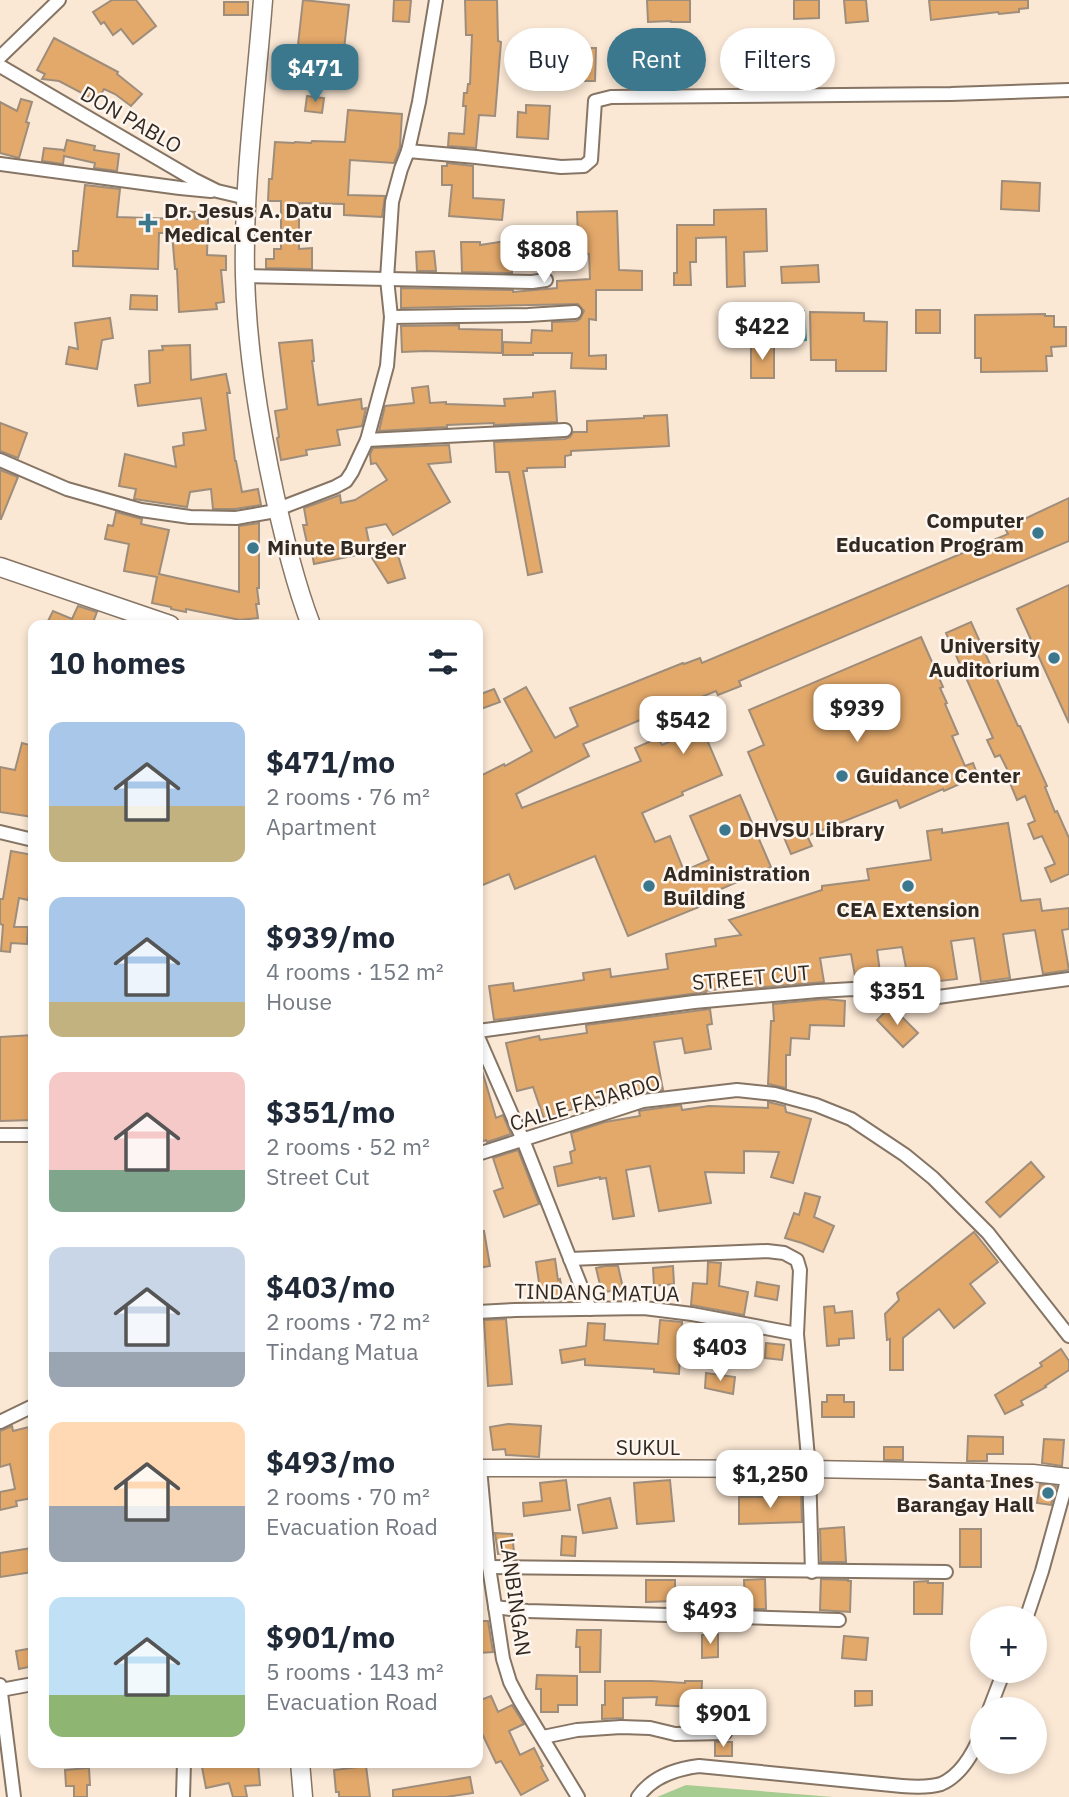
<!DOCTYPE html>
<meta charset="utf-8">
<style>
:root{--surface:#fff;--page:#f2f2f3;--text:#1f2937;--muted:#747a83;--accent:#3b788e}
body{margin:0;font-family:"IBM Plex Sans",sans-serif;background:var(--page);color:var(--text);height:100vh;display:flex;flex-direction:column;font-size:26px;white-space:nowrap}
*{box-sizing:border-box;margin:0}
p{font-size:23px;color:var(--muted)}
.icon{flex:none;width:38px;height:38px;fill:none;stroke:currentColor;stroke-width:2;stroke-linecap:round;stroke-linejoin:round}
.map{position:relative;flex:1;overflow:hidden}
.sheet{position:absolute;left:28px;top:620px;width:455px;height:1148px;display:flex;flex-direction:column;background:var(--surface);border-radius:14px;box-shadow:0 4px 10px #0003}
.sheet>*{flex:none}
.hud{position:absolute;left:504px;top:28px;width:458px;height:63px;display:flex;gap:14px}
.buttons{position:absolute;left:970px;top:1606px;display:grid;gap:14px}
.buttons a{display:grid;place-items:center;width:77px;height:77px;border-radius:50%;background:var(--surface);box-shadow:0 4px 10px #0003;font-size:35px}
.price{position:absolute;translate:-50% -60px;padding:0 16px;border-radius:14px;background:#fff;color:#222;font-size:23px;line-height:46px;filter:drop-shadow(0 2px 4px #0008)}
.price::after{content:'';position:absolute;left:50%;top:42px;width:21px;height:16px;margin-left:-10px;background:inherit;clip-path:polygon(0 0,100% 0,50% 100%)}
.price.current{background:var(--accent);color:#fff}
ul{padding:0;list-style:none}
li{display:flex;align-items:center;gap:21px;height:175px;padding:0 21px}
li span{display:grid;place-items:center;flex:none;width:196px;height:140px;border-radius:14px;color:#555}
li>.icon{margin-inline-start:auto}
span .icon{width:84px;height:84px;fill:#fffc;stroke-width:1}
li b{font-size:30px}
h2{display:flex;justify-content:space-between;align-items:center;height:84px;padding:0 21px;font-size:30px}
.tag{padding:0 24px;border-radius:32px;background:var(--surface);box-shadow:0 4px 10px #0003;font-size:24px;line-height:63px}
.tag.current{background:var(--accent);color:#fff}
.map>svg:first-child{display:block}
.green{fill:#a7cc92}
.water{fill:#57ccce;stroke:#4c9b9b;stroke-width:2}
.building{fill:#e3a96b;stroke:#9e8d7b;stroke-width:2}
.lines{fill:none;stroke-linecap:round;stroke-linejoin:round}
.minor-casing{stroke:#867564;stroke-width:16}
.tertiary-casing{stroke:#867564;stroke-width:19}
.secondary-casing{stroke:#867564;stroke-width:21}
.minor{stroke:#fff;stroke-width:12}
.tertiary{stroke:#fff;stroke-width:16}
.secondary{stroke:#fff;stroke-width:18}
.poi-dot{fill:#3b788e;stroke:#fef6ef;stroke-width:2.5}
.labels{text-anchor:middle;stroke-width:5;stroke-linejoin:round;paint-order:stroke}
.street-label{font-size:21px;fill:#312a23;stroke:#fef6ef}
.poi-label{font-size:21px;font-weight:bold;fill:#312a23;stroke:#fef6ef;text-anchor:start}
</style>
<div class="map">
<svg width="1069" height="1797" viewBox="0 0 1069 1797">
<rect width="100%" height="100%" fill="#fae7d4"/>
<polygon class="green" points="686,1785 833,1797 657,1797"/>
<polygon class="water" points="786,311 804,311 806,340 782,342 781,331 787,330"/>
<g class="building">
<polygon points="112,0 136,0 156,26 133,44 121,29 113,35 104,22 101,24 93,12"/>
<polygon points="303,0 349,5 344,49 298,45"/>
<polygon points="394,0 411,0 409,22 393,21"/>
<polygon points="465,0 497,0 498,41 501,42 495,116 479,115 476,148 448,146 449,133 464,134 466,106 463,106 464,93 467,93 468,84 470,84 472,35 466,35"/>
<polygon points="647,0 690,0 690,22 671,22 671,21 648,22"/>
<polygon points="794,0 819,0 819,18 794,19"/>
<polygon points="844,0 866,0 868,21 846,23"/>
<polygon points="929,0 1028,0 1028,8 1019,9 1019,12 999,14 998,12 931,20"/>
<rect x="224" y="2" width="24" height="13"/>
<polygon points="54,38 118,72 117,74 142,94 131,106 115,94 104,89 97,101 59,81 42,79 45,74 37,70"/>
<polygon points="569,48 596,48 595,81 568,81"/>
<polygon points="307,96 324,98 322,113 305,111"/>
<polygon points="21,99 32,102 26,122 29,123 19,158 0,153 0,102 17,111"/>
<polygon points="526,105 550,106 548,139 517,137 518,112 526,113"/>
<polygon points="348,110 402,114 400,147 394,163 350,160 348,195 385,196 382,217 344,215 344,204 299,203 299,249 312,248 312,269 266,268 266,259 274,259 274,249 281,249 281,201 268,201 269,179 272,179 275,142 294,143 295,142 311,143 312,141 345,142"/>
<polygon points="67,140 95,146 94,150 119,154 117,171 94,168 95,163 64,156 63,164 42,161 44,148 64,150 64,152"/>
<polygon points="447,163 473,166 473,198 504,200 502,220 449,216 452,185 442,185 442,166 447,166"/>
<polygon points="1002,181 1040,183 1039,211 1001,209"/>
<polygon points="85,185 120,189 117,217 178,219 179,211 195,212 195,219 208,219 207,255 226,256 226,270 221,270 224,302 216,303 217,309 179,312 177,269 175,269 172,233 159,233 158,269 73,266 73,251 78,251"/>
<polygon points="766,209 767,251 744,252 745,286 727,287 726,237 696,238 696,262 690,262 691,285 674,285 674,273 677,273 677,225 714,225 714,210"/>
<polygon points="617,211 619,270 642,271 642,290 596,290 596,320 589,319 589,356 606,355 606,369 571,368 572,353 533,353 533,355 503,355 503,342 531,343 532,330 552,331 552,322 576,321 580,319 584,311 578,304 401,308 401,288 513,290 513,292 557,288 557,281 590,279 589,254 559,254 559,263 512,266 512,273 462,272 461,242 480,242 480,245 506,241 558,240 558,238 578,236 577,212"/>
<polygon points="434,251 436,271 417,271 416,252"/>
<polygon points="818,265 819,282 782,283 781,267"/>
<polygon points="131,295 157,296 157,310 130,309"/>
<rect x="916" y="310" width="24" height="23"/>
<polygon points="810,312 864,313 864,321 887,322 886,371 836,371 836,360 811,360"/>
<polygon points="1045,314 1045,316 1054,316 1054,327 1066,327 1066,346 1051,347 1052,356 1046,356 1047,371 981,372 981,358 975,358 975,315"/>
<polygon points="110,318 113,338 102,340 97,369 66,364 69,347 78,349 75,323"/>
<polygon points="459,325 459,329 502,330 502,353 425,351 402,352 401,326"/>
<polygon points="312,340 314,361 312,361 318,405 361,399 362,409 366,408 362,426 337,430 340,445 306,450 307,455 281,460 277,438 279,437 275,411 287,409 279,343"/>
<polygon points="190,345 191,380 226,374 230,393 227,393 235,461 236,461 242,492 258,489 261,505 235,509 213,509 211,489 190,492 187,507 134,499 136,489 119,486 125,454 176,467 173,447 184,445 183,433 206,430 201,398 138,406 135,385 150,383 149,351 163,350 162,346"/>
<rect x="751" y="346" width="23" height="32"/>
<polygon points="428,386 430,403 446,402 446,404 505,406 504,399 533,397 533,393 555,391 557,422 494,425 494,423 447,425 447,427 379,431 385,406 414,403 412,388"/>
<polygon points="667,415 669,446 571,451 571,455 565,456 565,467 527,468 527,471 523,471 542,572 528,575 509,472 496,472 494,442 565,439 570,437 573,432 587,432 587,421 644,418 644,416"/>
<polygon points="0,423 27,433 18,458 0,451"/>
<polygon points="449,445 451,462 428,464 450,502 393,535 386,524 366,528 371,552 314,564 310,542 307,543 303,525 307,525 304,508 340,495 341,503 355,500 387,480 376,463 371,464 370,454 373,448"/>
<polygon points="0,470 18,477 1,519 0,519"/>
<polygon points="1069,498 1069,541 739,681 741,686 718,695 716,691 684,704 682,697 653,709 656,718 642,724 640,720 583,744 589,756 516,794 522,808 641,761 635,748 658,738 662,745 702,728 722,775 682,792 683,795 642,813 655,842 670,836 684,871 709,860 690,816 740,795 771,867 696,900 699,907 628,936 595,856 515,889 509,874 478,887 478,777 504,764 505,766 532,751 504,699 526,687 555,738 578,726 570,708 683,663 684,664 700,658 702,663 1008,534 1005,528"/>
<polygon points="116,512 142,519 141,524 169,530 159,574 239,592 239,526 259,523 259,588 257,588 259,604 256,604 258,618 240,620 186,609 186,612 171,609 171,607 152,603 157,577 124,571 129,544 105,539 108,525 113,526"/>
<polygon points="395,546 405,578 388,583 372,558"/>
<polygon points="1069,585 1069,723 1017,609"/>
<polygon points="78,606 97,612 92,625 46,625 53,611 72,619"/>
<polygon points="971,622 1018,726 1020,726 1047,786 1045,787 1055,812 1057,811 1069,838 1069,874 1051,882 1045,868 1055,864 1042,836 1034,839 1028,824 1035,821 1025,796 1017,800 1010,783 1013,781 1000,755 995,757 987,740 993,738 946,633"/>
<polygon points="921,637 943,687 940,688 947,703 945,704 958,734 952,736 965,766 973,763 978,776 944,791 943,789 900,808 897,800 807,836 812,846 791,854 748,752 764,745 749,710"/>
<polygon points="494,689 500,702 478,710 478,695"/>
<polygon points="22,743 33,746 33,817 0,812 0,767 15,770"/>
<polygon points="1008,823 1021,901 1040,899 1042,911 1069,908 1069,929 1062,930 1069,970 1043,974 1035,930 1003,934 1010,978 981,982 974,938 951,941 957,979 932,982 930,968 907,973 902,947 877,950 880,972 855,976 851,954 820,958 824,982 743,989 743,985 706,991 706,992 494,1020 489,986 513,983 514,991 584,980 583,973 610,969 611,977 668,969 666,954 716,946 715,939 741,935 729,920 822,890 822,886 869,880 867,869 931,860 927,831 942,829 942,833"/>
<polygon points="11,851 33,855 33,872 28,900 19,898 14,927 28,927 27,944 11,943 10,952 1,951 3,925 0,924 0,899 3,899"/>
<polygon points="825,999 845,1001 844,1026 810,1025 809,1039 791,1038 790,1055 786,1055 786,1088 768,1084 771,1021 774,1021 773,1004"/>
<polygon points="891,1006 918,1033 903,1047 877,1020"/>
<polygon points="710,1009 712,1024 707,1025 711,1049 685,1053 682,1038 654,1042 663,1090 636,1094 635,1090 571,1103 573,1109 544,1119 533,1087 517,1091 506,1043 539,1036 540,1040 587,1033 586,1025"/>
<polygon points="33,1035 33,1120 0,1121 0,1037"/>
<polygon points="478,1067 481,1067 496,1118 503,1115 511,1134 487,1142 486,1140 478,1143"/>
<polygon points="768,1102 785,1106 786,1112 811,1119 793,1183 771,1177 779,1152 744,1151 744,1173 705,1172 711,1203 659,1211 650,1166 626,1170 634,1216 613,1219 606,1178 600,1179 600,1177 558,1186 554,1167 572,1163 570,1152 575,1150 571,1133 605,1122 640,1116 639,1111 645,1110 681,1105 682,1110 709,1106 768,1108"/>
<polygon points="518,1150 539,1204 504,1217 494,1191 503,1188 493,1158"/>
<polygon points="1031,1162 1044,1177 1000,1217 986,1202"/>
<polygon points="805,1193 820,1197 814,1217 834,1226 823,1252 802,1243 785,1238 794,1213 799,1215"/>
<polygon points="484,1231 490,1266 478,1268 478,1232"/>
<polygon points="974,1232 998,1262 970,1284 985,1303 954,1328 939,1309 903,1338 903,1370 890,1370 890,1339 887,1340 885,1314 899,1300 897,1293"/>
<polygon points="555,1259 558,1280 560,1279 564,1300 544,1301 543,1295 541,1296 536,1262"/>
<polygon points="708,1262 721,1263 719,1286 748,1292 744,1315 691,1305 693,1283 707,1284"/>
<polygon points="605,1266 618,1266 623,1288 602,1293 596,1268"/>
<polygon points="673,1266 674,1284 654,1286 653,1268"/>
<polygon points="757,1282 779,1286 777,1300 755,1296"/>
<polygon points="834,1306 835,1313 852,1311 854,1338 839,1339 839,1345 827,1346 824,1307"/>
<polygon points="506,1319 512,1384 488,1386 484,1320"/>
<polygon points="660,1320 682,1322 679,1374 654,1372 654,1369 585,1365 585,1359 562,1363 560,1350 586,1346 588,1323 605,1324 604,1340 658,1344"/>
<polygon points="766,1343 784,1345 782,1360 765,1358"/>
<polygon points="1061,1349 1069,1361 1069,1370 1045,1386 1046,1387 1021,1401 1023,1405 1005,1414 995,1395 1042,1366 1040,1363"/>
<polygon points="706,1373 735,1377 733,1394 705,1388"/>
<polygon points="827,1395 844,1395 844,1402 854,1402 854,1417 822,1417 822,1402 827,1402"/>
<polygon points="508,1424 541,1426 539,1457 506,1455 505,1449 493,1450 490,1427"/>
<polygon points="12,1426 13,1431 33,1426 33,1498 16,1501 17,1506 0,1510 0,1492 15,1489 10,1464 0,1467 0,1431"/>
<polygon points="968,1436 1003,1437 1003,1454 987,1454 987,1461 967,1461"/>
<polygon points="1044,1439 1064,1440 1062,1466 1042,1463"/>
<rect x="884" y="1447" width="19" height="13"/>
<polygon points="566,1480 570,1510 524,1516 523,1503 542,1501 540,1483"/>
<polygon points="670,1480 674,1521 637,1524 634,1483"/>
<polygon points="1040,1484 1056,1486 1051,1505 1037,1503"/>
<polygon points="778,1495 801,1495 802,1522 739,1524 739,1497 778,1497"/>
<polygon points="610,1498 617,1528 583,1533 578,1505"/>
<polygon points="844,1527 846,1562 821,1562 820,1529"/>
<rect x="960" y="1529" width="21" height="38"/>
<polygon points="495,1533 512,1534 514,1552 498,1554"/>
<polygon points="562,1536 576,1537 575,1556 561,1555"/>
<polygon points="32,1548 33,1572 0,1577 0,1553"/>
<polygon points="765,1579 766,1609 745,1609 744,1580"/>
<polygon points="821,1579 848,1580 848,1581 851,1581 850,1612 820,1610"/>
<polygon points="646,1580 675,1580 675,1601 646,1602"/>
<polygon points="928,1581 928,1583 943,1583 942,1614 914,1614 914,1582"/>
<polygon points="478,1621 488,1621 493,1652 478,1653"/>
<polygon points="577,1630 601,1630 600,1672 580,1672 580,1647 576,1647"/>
<polygon points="718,1634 718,1657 702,1658 702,1635"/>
<polygon points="844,1636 868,1638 866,1660 842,1658"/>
<polygon points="33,1648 33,1666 19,1669 16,1651"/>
<polygon points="537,1675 577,1676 577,1705 558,1705 558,1712 541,1712 541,1689 536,1689"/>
<polygon points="605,1681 652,1681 685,1683 685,1681 702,1681 701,1704 695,1704 694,1707 656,1705 657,1697 623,1698 623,1718 602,1719 602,1705 605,1705"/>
<polygon points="855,1691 872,1691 872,1705 855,1706"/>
<polygon points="491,1696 498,1712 512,1705 524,1724 509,1731 520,1755 534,1748 543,1766 541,1767 548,1780 521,1795 501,1761 496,1763 478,1725 478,1701"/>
<rect x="715" y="1742" width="17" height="14"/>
<polygon points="201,1762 258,1762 260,1785 245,1786 247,1797 233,1797 229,1783 206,1788"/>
<polygon points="366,1766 370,1797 339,1797 339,1792 336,1792 334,1770"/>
<polygon points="89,1768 90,1785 87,1785 87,1797 74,1797 74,1786 66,1786 65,1770"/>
<polygon points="470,1777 473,1793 446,1797 393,1797 393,1790"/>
</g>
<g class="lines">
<g class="minor-casing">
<g id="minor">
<polyline points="0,57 59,0"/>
<polyline points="0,66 193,179 217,191 247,198"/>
<polyline points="408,151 476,157 561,167 584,166 591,160 595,101 611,97 951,94 1069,90"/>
<polyline points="0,164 180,188 211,191"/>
<polyline points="245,276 532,282 546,280"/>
<polyline points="391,317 528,315 575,312"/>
<polyline points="367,440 565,430"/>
<polyline points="0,460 67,489 141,510 190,517 236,518 270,512 335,487 346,481 352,472 367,440 387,366 391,317 387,279 392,202 401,169 408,151 419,102 436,0"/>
<polyline points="0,832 33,840"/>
<polyline points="478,1031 694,1002 818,991 853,989 874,990 909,1001 1069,979"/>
<polyline points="478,1037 523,1140 590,1309"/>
<polyline points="0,1135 33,1135"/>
<polyline points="478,1154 643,1101 737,1090 775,1094 816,1105 851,1119 905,1155 933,1178 988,1233 1069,1336"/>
<polyline points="570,1259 767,1251 784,1253 797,1260 800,1270 797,1334 809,1469 812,1572"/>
<polyline points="478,1312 515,1310 644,1308 692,1314 797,1334"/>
<polyline points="0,1422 33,1406"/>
<polyline points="480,1468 489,1567 503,1659 510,1682 520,1701 578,1797"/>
<polyline points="489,1567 946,1572"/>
<polyline points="495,1607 527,1611 839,1620"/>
<polyline points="1026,1619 1042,1571 1068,1477"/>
<polyline points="0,1685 14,1797"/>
<polyline points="1,1690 33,1684"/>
<polyline points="989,1710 1004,1671"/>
<polyline points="543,1737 577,1730 621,1727 650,1728 675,1734 725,1733"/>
<polyline points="183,1797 184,1762"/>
<path d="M 638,1797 C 652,1777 675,1769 699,1766 L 902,1786 C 914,1787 928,1788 941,1784 C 962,1775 974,1752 982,1732"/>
</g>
</g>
<g class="tertiary-casing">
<polyline id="tertiary" points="478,1468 809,1469 1033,1473 1069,1477"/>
</g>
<g class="secondary-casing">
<g id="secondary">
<path d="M 263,0 C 256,92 243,184 245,276 C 247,351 259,424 275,497 C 285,540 295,583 311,625"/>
<polyline points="0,567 170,625"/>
<polyline points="300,1762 303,1797"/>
</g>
</g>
<use href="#minor" class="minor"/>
<use href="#tertiary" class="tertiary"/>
<use href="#secondary" class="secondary"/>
</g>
<g class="poi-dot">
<path d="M144.5 212.5h7v7h7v7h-7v7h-7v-7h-7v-7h7z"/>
<circle cx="1038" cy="533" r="7"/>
<circle cx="253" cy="548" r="7"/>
<circle cx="1054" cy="658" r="7"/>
<circle cx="842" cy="776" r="7"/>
<circle cx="725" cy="830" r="7"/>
<circle cx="649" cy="886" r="7"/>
<circle cx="908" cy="886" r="7"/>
<circle cx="1048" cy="1493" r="7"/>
</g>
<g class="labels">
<g class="street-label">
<text transform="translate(131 120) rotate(30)" y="7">DON PABLO</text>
<text transform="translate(751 978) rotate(-5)" y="7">STREET CUT</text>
<text transform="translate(585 1103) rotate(-16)" y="7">CALLE FAJARDO</text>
<text transform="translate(597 1293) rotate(1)" y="7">TINDANG MATUA</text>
<text x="648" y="1455">SUKUL</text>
<text transform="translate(515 1597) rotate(82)" y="7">LANBINGAN</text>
</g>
<g class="poi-label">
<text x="164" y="218">Dr. Jesus A. Datu<tspan x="164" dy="24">Medical Center</tspan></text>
<text x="1024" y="528" text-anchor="end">Computer<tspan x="1024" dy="24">Education Program</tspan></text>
<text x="267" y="555">Minute Burger</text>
<text x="1040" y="653" text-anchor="end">University<tspan x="1040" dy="24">Auditorium</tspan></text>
<text x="856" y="783">Guidance Center</text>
<text x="739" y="837">DHVSU Library</text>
<text x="663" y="881">Administration<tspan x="663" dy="24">Building</tspan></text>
<text x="908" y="917" text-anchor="middle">CEA Extension</text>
<text x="1034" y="1488" text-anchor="end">Santa Ines<tspan x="1034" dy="24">Barangay Hall</tspan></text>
</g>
</g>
</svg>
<div class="buttons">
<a>+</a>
<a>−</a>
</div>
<b class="price current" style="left:315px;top:104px">$471</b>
<b class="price" style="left:544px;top:285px">$808</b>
<b class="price" style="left:762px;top:362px">$422</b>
<b class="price" style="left:857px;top:744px">$939</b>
<b class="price" style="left:683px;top:756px">$542</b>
<b class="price" style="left:897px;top:1027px">$351</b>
<b class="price" style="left:720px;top:1383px">$403</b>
<b class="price" style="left:770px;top:1510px">$1,250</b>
<b class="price" style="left:710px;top:1646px">$493</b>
<b class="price" style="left:723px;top:1749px">$901</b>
<div class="hud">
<a class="tag">Buy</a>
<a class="tag current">Rent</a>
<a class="tag">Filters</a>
</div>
<section class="sheet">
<h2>10 homes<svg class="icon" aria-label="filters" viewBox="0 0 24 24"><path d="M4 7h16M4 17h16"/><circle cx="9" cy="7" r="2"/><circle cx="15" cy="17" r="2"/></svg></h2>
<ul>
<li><span style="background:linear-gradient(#a9c7e8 60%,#c2b280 0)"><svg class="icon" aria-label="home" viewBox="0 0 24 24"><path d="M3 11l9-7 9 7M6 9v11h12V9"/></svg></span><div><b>$471/mo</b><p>2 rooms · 76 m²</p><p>Apartment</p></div></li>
<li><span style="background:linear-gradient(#a9c7e8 75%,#c2b280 0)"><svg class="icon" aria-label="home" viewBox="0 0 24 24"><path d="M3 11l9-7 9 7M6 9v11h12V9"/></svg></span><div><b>$939/mo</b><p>4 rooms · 152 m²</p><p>House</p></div></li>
<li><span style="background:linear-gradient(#f6c9c9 70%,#7fa58c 0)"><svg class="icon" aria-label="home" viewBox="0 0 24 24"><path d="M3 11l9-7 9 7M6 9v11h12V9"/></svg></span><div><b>$351/mo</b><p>2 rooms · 52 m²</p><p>Street Cut</p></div></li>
<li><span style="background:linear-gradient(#c9d6e8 75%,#9aa5b1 0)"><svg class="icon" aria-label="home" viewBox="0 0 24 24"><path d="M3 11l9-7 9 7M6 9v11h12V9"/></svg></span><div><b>$403/mo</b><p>2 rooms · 72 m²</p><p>Tindang Matua</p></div></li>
<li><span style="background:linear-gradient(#ffd9b3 60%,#9aa5b1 0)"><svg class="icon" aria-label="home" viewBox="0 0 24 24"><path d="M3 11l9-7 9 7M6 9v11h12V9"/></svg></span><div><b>$493/mo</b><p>2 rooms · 70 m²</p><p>Evacuation Road</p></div></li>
<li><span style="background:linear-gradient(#bfe0f5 70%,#8fb573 0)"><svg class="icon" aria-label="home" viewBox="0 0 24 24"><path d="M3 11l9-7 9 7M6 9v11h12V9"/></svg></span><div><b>$901/mo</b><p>5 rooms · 143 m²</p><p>Evacuation Road</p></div></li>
</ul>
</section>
</div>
